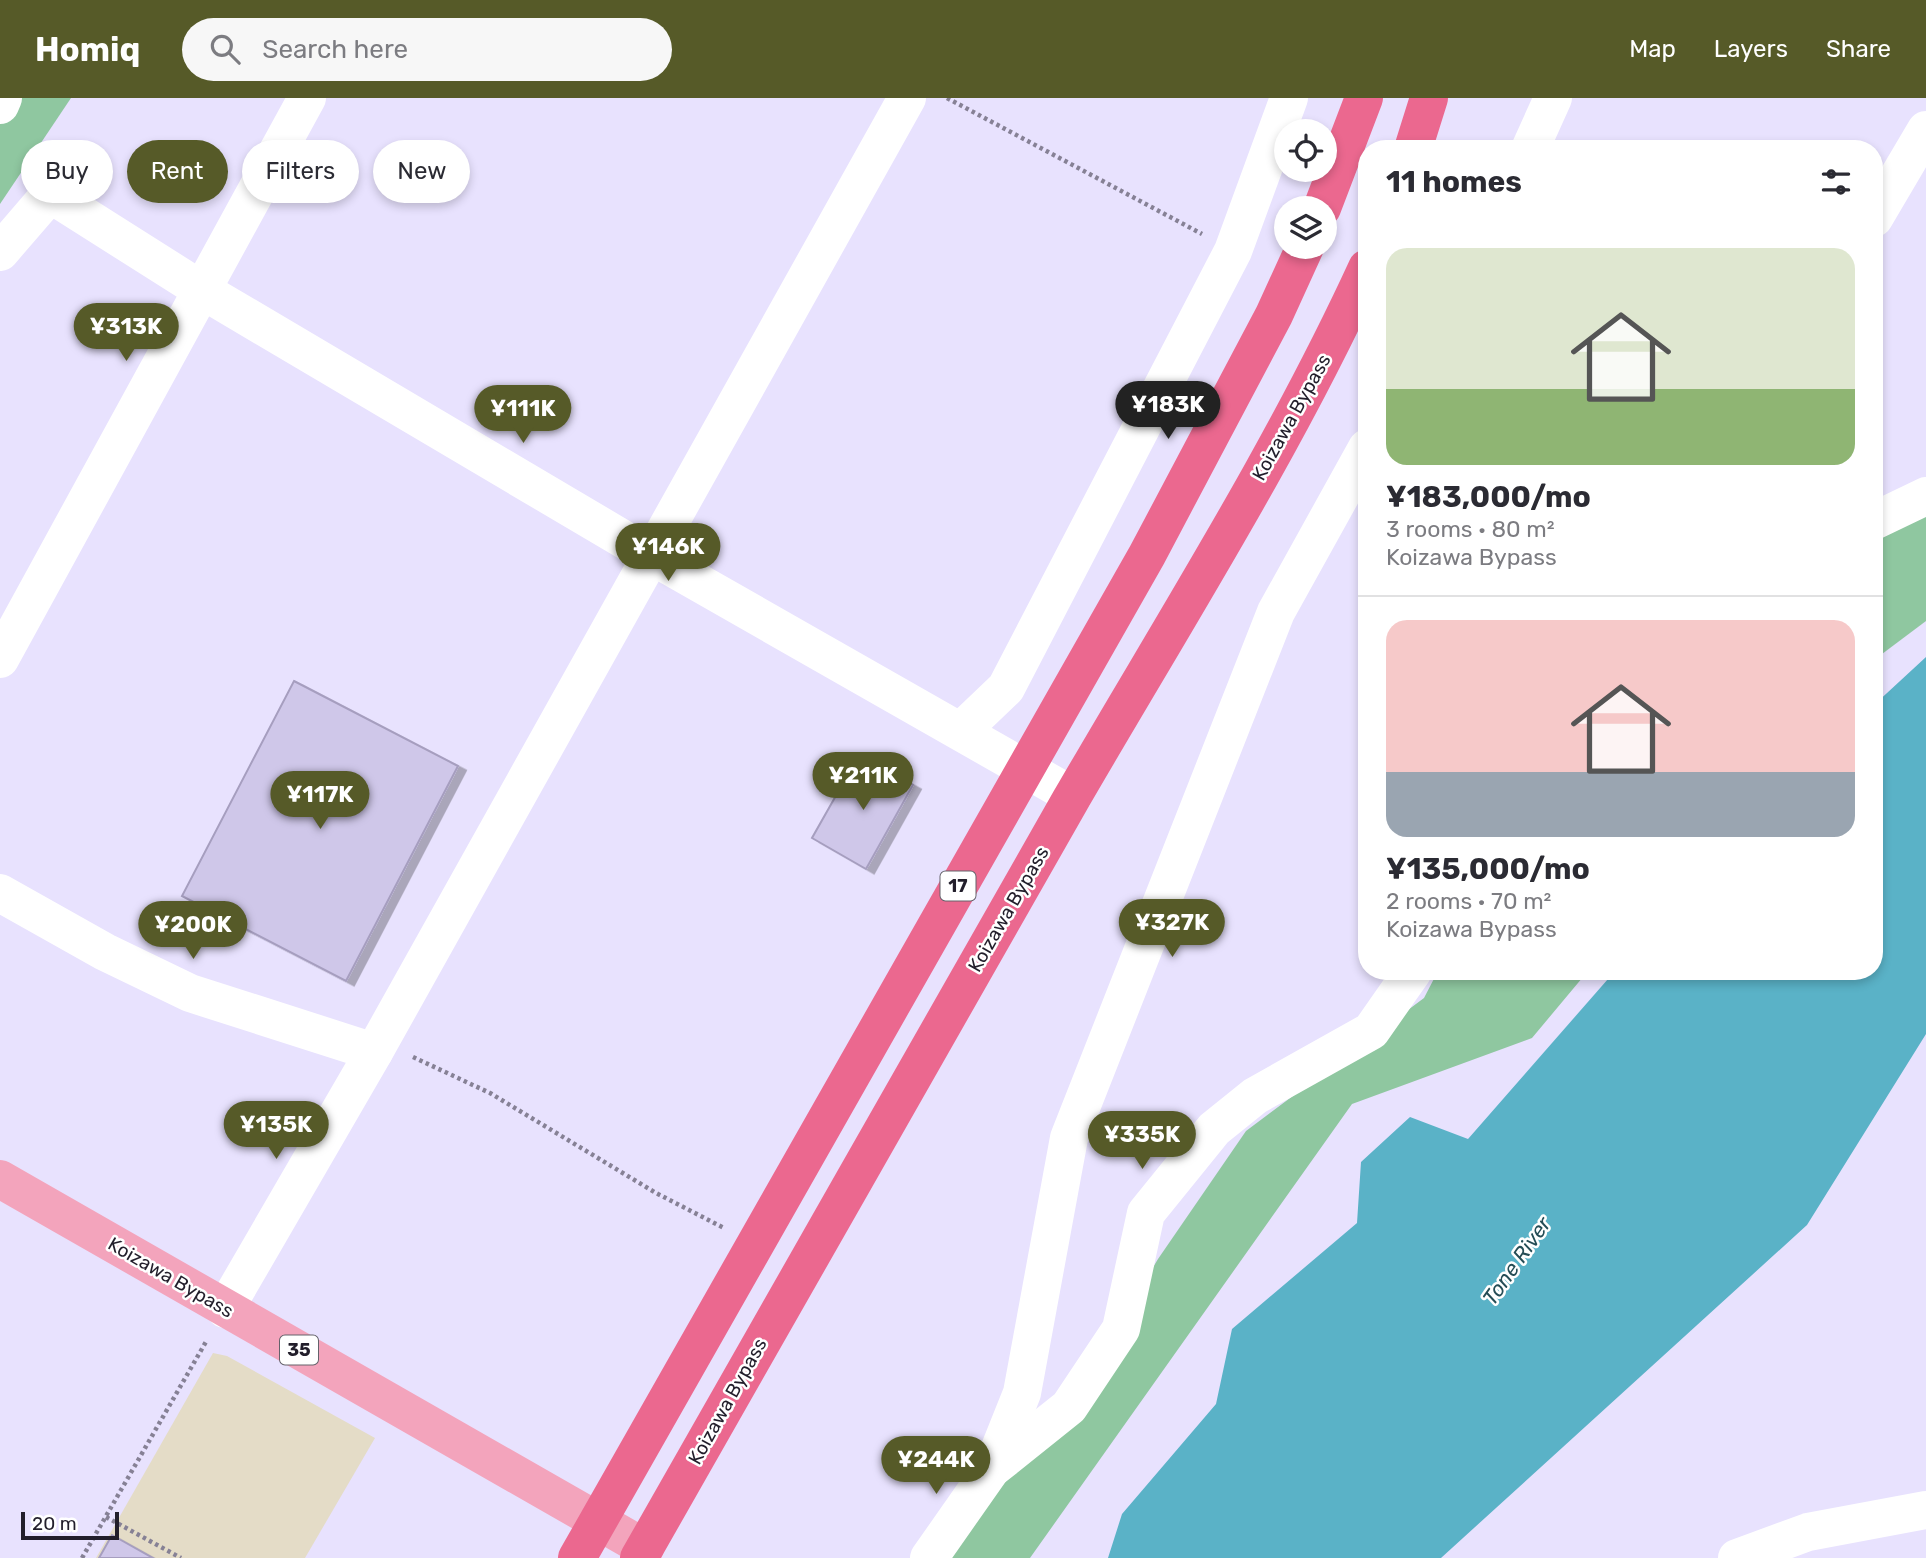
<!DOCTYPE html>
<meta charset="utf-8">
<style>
:root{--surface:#fff;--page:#f7f7f7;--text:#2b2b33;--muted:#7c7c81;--line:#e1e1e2;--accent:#565a28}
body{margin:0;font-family:Rubik,sans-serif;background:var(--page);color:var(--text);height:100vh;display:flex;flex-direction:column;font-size:26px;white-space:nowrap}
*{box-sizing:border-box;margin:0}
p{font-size:23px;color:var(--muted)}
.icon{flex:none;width:38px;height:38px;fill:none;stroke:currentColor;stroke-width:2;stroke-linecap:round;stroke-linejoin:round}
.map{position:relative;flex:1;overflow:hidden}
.side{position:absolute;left:1358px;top:42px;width:525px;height:840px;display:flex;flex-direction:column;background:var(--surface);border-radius:28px;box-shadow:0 4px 10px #0003}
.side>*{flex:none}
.guide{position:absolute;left:21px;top:42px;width:665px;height:63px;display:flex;gap:14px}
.fabs{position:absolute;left:1274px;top:21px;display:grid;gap:14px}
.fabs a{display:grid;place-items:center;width:63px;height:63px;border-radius:50%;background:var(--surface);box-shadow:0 4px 10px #0003;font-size:35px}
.scale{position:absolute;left:21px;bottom:18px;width:98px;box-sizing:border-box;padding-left:7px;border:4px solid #221e2b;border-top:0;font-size:19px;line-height:24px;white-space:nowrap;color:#221e2b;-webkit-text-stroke:5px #fff;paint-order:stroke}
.price{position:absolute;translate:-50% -60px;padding:0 16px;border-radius:24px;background:var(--accent);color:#fff;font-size:23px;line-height:46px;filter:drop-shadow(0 2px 4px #0008)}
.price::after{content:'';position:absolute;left:50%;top:42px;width:21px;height:16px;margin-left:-10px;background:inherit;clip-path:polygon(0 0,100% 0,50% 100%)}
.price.on{background:#222;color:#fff}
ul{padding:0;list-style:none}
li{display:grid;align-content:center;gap:14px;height:371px;padding:0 28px}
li+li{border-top:2px solid var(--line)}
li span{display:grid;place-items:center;height:217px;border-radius:21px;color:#555}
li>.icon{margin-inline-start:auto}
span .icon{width:126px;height:126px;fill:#fffc;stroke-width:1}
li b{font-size:30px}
h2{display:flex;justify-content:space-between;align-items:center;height:84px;padding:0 28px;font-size:30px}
.tag{padding:0 24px;border-radius:32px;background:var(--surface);box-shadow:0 4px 10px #0003;font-size:24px;line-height:63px}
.tag.on{background:var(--accent);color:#fff}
header{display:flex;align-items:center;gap:42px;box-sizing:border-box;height:98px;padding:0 35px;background:var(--accent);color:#fff}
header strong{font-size:33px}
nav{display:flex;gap:38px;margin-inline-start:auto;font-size:24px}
.search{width:490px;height:63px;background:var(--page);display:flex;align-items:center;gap:18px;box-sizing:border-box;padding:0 24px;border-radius:38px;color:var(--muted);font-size:26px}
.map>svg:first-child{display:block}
.commercial{fill:#e4dcc7}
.green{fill:#8fc7a0}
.water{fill:#5ab2c7}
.building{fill:#cfc7e9;stroke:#a69ebf;stroke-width:2;filter:url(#shadow)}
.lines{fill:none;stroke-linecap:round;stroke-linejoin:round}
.path{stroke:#868195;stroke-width:4.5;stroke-dasharray:3.5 3.5;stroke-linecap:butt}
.minor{stroke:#fff;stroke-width:38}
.major{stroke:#f3a4bc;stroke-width:38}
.highway{stroke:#eb688f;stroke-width:38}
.labels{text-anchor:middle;stroke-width:5;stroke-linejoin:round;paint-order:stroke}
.shield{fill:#fff;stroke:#64626b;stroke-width:2}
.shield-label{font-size:18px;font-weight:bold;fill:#221e2b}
.street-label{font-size:19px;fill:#221e2b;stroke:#fff}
.water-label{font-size:21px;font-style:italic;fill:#254d56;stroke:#fff}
</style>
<header>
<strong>Homiq</strong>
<div class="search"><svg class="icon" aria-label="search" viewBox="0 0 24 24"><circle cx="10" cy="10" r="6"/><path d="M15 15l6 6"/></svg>Search here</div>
<nav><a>Map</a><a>Layers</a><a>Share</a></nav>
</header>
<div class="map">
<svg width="1926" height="1460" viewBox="0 0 1926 1460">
<defs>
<filter id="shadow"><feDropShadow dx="8" dy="4.5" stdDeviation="0" flood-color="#0004"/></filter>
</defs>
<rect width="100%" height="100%" fill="#e8e2fe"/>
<polygon class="commercial" points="213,1255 227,1258 375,1340 305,1460 96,1460"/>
<g class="green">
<polygon points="0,0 71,0 0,106"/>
<polygon points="1926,402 1926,523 1874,562 1874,437"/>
<polygon points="1438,873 1588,873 1532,940 1352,1006 1030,1460 934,1460 1079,1293 1158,1161 1246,1033 1424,900"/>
</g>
<polygon class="water" points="1926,559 1926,936 1807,1127 1441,1460 1108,1460 1122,1416 1216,1306 1232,1231 1357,1125 1361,1064 1410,1019 1468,1041 1615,873 1874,873 1874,607"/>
<g class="building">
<polygon points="294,583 458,668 346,883 182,798"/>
<polygon points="859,657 913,687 866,771 812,740"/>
<polygon points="112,1437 153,1460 99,1460"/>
</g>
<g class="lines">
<g class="path">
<polyline points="947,0 1202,136"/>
<polyline points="413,959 490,995 656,1095 724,1130"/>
<polyline points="106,1419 181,1460"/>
<polyline points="82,1460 207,1242"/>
</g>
<g class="minor">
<polyline points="0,7 3,0"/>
<polyline points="1530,51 1553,0"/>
<polyline points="1874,120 1926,32"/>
<polyline points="0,154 50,96 200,191 650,457 1073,698"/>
<polyline points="1874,423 1926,398"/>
<polyline points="0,561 307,0"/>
<polyline points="962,632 1006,590 1233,153 1289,0"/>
<polyline points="0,795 105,854 190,895 374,954"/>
<polyline points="225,1211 374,954 907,0"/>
<polyline points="994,1369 1069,1309 1121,1231 1146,1115 1214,1031 1255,998 1371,933 1413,873"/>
<polyline points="929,1460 992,1370 1022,1295 1069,1040 1276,514 1367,350"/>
<polyline points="1737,1460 1808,1434 1926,1412"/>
</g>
<polyline class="major" points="0,1081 645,1450"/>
<g class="highway">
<polyline points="1413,51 1429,0"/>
<polyline points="1322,110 1364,0"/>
<polyline points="577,1460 1147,457 1274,217 1305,149"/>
<path d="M 639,1460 C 784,1208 925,955 1070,703 C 1172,527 1282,355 1367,170"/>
</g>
</g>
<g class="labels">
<g class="shield">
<rect x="940.5" y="773.5" width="35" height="29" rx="5"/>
<rect x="280" y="1237.5" width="38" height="29" rx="5"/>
</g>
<g class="shield-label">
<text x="958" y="794">17</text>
<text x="299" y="1258">35</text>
</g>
<g class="street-label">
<text transform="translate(1291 319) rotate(-61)" y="7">Koizawa Bypass</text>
<text transform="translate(1008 811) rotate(-60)" y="7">Koizawa Bypass</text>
<text transform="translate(171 1179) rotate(30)" y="7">Koizawa Bypass</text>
<text transform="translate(727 1303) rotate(-61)" y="7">Koizawa Bypass</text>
</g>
<g class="water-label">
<text transform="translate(1517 1163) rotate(-55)" y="7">Tone River</text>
</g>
</g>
</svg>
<div class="fabs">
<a><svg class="icon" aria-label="locate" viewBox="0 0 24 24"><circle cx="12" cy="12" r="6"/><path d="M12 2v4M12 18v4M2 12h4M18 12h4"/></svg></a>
<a><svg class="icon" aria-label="layers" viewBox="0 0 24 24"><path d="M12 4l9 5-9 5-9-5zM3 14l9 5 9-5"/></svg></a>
</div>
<div class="scale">20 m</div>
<b class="price" style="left:126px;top:265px">¥313K</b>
<b class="price on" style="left:1168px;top:343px">¥183K</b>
<b class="price" style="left:523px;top:347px">¥111K</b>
<b class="price" style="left:668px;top:485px">¥146K</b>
<b class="price" style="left:863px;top:714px">¥211K</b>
<b class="price" style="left:320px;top:733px">¥117K</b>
<b class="price" style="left:1172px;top:861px">¥327K</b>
<b class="price" style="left:193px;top:863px">¥200K</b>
<b class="price" style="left:276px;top:1063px">¥135K</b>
<b class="price" style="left:1142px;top:1073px">¥335K</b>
<b class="price" style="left:936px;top:1398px">¥244K</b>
<div class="guide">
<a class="tag">Buy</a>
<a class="tag on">Rent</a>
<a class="tag">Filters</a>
<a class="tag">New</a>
</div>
<section class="side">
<h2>11 homes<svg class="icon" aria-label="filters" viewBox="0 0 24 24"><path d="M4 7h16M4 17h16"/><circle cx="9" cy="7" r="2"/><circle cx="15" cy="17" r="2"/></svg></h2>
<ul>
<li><span style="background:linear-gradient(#dfe7d0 65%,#8fb573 0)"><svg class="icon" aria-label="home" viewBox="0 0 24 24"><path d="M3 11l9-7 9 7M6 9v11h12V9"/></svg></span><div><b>¥183,000/mo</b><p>3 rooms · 80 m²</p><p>Koizawa Bypass</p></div></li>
<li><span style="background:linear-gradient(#f6c9c9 70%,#9aa5b1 0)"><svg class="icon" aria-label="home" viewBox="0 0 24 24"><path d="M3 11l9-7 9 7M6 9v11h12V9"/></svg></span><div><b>¥135,000/mo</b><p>2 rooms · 70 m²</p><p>Koizawa Bypass</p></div></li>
</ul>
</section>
</div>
